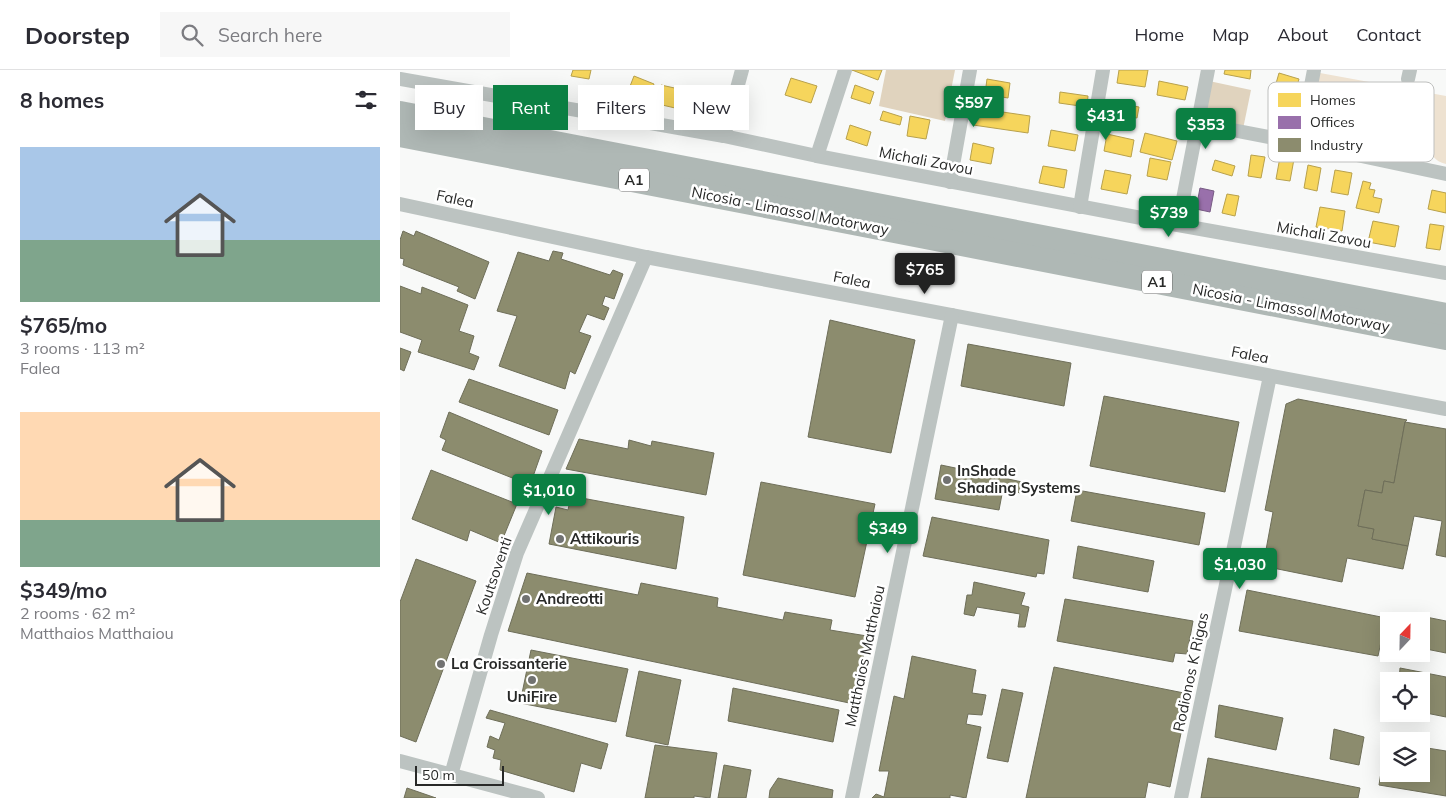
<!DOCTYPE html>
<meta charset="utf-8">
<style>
:root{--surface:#fff;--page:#f7f7f7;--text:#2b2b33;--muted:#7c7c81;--line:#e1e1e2;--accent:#0b8043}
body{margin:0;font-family:Mulish,sans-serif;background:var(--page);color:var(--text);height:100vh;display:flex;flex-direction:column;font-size:19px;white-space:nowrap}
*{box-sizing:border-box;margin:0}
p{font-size:16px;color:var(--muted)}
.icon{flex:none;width:28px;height:28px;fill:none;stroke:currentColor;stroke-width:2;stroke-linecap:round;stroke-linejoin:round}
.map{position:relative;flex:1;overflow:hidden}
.sheet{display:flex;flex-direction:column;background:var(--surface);width:400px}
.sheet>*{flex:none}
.top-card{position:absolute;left:15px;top:15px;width:475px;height:45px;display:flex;gap:10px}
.needle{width:32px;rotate:22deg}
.fabs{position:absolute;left:980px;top:542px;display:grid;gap:10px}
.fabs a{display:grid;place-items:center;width:50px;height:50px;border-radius:0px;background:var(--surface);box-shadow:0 5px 20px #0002;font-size:25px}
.scale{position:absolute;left:15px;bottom:12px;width:89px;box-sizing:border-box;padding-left:5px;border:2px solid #282928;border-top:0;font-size:14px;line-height:18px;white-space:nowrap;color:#282928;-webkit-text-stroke:4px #fff;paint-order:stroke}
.price{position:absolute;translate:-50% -42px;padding:0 11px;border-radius:5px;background:var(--accent);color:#fff;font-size:16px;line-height:32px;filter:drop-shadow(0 1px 2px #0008)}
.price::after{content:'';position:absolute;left:50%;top:30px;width:15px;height:11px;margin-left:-8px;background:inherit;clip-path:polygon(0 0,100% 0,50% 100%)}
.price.on{background:#222;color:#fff}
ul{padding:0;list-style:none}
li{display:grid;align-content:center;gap:10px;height:265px;padding:0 20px}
li span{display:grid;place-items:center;height:155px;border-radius:0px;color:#555}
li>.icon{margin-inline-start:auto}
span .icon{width:90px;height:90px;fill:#fffc;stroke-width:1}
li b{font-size:21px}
h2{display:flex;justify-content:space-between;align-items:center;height:60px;padding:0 20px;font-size:21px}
.pill{padding:0 18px;border-radius:0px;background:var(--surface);box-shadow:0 5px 20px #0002;font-size:18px;line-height:45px}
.pill.on{background:var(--accent);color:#fff}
header{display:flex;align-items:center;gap:30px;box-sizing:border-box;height:70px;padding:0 25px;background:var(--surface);border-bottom:1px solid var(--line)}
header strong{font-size:24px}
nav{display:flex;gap:28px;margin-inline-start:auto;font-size:18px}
.search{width:350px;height:45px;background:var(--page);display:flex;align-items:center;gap:12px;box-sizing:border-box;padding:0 18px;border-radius:0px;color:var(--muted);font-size:19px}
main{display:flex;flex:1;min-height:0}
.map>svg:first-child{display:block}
.green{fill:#eee2d1}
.forest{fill:#e0d3be}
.homes{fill:#f6d55c;stroke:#b8a14c}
.offices{fill:#9970ab;stroke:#775b84}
.industry{fill:#8c8c6e;stroke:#6e6e59}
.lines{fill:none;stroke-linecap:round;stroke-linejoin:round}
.minor{stroke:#bcc3c1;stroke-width:14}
.trunk{stroke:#afb8b5;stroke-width:24}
.poi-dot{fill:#717271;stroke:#fff;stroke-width:2}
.labels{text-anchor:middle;stroke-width:5;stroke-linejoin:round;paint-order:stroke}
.shield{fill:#fff;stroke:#686968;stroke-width:1}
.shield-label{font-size:14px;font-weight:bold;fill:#282928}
.street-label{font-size:15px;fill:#282928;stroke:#fff}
.poi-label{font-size:15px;font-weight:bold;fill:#282928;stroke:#fff;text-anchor:start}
.key{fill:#fff;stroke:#bebfbe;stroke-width:1}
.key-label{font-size:14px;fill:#282928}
</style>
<header>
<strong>Doorstep</strong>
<div class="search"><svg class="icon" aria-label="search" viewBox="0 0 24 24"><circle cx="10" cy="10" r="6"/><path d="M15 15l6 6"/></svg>Search here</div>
<nav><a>Home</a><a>Map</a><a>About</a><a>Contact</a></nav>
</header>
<main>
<section class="sheet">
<h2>8 homes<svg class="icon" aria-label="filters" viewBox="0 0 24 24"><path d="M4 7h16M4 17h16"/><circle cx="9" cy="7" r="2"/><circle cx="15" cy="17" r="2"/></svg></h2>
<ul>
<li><span style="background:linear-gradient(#a9c7e8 60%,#7fa58c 0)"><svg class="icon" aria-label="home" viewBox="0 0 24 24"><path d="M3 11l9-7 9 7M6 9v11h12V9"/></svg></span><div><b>$765/mo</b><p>3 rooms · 113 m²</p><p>Falea</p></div></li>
<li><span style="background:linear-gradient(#ffd9b3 70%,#7fa58c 0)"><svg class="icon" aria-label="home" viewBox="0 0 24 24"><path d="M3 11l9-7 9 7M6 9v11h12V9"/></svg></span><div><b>$349/mo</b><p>2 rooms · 62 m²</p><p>Matthaios Matthaiou</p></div></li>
</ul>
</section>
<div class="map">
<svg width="1046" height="728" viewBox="0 0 1046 728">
<rect width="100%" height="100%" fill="#f8f9f8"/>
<path class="green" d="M 920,3 L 1046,26 L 1046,94 C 1034,91 1031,85 1029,74 L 1009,69 L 1006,76 L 997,84 L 919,69 L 914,66 L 909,54 Z"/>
<g class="forest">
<polygon points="486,0 555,0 545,51 479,36"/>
<polygon points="809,11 851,20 843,59 810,51 804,43"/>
</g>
<g class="homes">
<polygon points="173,0 191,0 189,9 171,6"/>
<polygon points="452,0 482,0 478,10"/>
<polygon points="719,0 748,0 745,17 717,13"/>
<polygon points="825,0 851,0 850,9 824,4"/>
<polygon points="879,3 899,9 895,23 875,17"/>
<polygon points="234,6 254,14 247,32 227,24"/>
<polygon points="391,8 417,16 411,33 385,25"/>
<polygon points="587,9 610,13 608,28 585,24"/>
<polygon points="759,11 788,17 785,30 757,25"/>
<polygon points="261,15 279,19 275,38 258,34"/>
<polygon points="455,15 474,22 470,34 451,28"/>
<polygon points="294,17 311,20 307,41 291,39"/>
<polygon points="660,22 688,26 687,37 659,33"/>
<polygon points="714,32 739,37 737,48 712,43"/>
<polygon points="575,38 630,46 628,63 573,55"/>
<polygon points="483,41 502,47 500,55 480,50"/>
<polygon points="510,46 530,50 526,69 507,66"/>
<polygon points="450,55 471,62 467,76 446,69"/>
<polygon points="651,60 678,65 675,81 648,76"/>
<polygon points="745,63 777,71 772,90 740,82"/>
<polygon points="707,64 734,70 731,87 704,81"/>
<polygon points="573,73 594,78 591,94 570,90"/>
<polygon points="851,85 865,87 861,108 848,106"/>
<polygon points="880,87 894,89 890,111 876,109"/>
<polygon points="750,88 771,92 767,110 747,106"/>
<polygon points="815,90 835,96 832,106 812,100"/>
<polygon points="908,95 921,98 917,121 904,118"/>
<polygon points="643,96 667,100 664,118 639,113"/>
<polygon points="705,100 731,105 727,124 701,119"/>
<polygon points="935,100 952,103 948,125 931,122"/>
<polygon points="963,111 971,113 969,119 975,120 973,127 982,129 979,143 956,138"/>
<polygon points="1032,120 1046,123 1046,143 1028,139"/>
<polygon points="827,124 839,126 835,146 822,143"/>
<polygon points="920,137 945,141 942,161 916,157"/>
<polygon points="973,151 999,156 995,177 968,172"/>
<polygon points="1030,154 1044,156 1040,180 1026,178"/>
</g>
<polygon class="offices" points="800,118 814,121 810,142 796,139"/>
<g class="industry">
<polygon points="3,161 14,166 16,161 89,192 75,229 57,221 59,217 3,195 4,189 0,188 0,170"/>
<polygon points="153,181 163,183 161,189 210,205 213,200 223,204 214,229 205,226 202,235 209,238 204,250 187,244 179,262 191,266 175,304 170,301 165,319 99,296 117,246 97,241 118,182 149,191"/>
<polygon points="0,216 21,224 22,217 68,235 59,261 74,266 69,283 79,287 74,300 18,282 22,270 0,262"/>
<polygon points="430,250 515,270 491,383 408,367"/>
<polygon points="568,274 671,293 664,336 561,316"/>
<polygon points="0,278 11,282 4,301 0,299"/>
<polygon points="69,309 158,340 149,365 59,332"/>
<polygon points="704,326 839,352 825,422 690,396"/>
<polygon points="898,329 1007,350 1005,352 994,413 984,411 982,423 965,420 958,456 974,459 972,469 1008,476 1003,499 947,488 942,512 863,496 873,442 865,440 886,334"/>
<polygon points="49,342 142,381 130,415 42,380 46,370 40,367"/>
<polygon points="1005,352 1046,359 1046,487 1036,485 1042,451 1014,446 1008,476 972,469 974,459 958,456 965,420 982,423 984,411 994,413"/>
<polygon points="179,369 228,379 229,370 251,376 252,371 314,383 306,425 166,399"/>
<polygon points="541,395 627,413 625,424 603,419 599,440 535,429"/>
<polygon points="31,400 117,434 101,473 70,460 67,471 12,449"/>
<polygon points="361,412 475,434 455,527 343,505"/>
<polygon points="677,420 805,443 799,475 671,451"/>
<polygon points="171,426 284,447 276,499 149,474 156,437 168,440"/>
<polygon points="532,447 649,470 644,504 637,503 636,507 523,486"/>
<polygon points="678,476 754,491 748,522 673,508"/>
<polygon points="16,489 76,511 16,672 0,666 0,532"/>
<polygon points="127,503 238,525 241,513 318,528 317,537 383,550 385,542 432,550 430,560 467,566 454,634 108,561"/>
<polygon points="574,512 625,523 621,535 629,537 625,557 618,557 620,544 577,537 574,546 564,544 567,525 572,525"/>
<polygon points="847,520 986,548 978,586 839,561"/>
<polygon points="665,529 793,551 787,584 775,583 773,592 657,571"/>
<polygon points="1016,545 1046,551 1046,583 1021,578 1021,551 1015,551"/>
<polygon points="131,580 228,599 216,652 120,633"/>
<polygon points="512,586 576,600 572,623 586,625 582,645 568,644 566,654 581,657 566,728 550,725 550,728 472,728 476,724 484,727 489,701 479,701 494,626 504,629"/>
<polygon points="654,597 789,624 770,717 748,712 745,728 626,728"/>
<polygon points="1000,598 1046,607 1046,647 1021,642 1021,611 999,611"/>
<polygon points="239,601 281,610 268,675 226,666"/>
<polygon points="333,618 439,640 433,672 328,651"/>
<polygon points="602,619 623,623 608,692 587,688"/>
<polygon points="819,635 883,648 876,680 815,667"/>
<polygon points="90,640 208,674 201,699 181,693 174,722 100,700 101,690 93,688 95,680 87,677 90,666 99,670 105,653 86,648"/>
<polygon points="934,659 964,667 959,695 930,689"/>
<polygon points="986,671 989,672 989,704 1021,704 1021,677 1046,681 1046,726 979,715"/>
<polygon points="255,675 317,683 310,728 294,726 294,728 245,728"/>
<polygon points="808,688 960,718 958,728 801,728"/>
<polygon points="324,695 351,700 346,728 318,728"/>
<polygon points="378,708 433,720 432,728 369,728 370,720"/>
<polygon points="7,718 36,728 4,728"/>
</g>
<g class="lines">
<g class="minor">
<polyline points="0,9 324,66 417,86 778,155 1046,203"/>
<polyline points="1008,9 1010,0"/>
<polyline points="796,53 900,73 1046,104"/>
<polyline points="324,66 342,0"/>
<polyline points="900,73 914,0"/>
<polyline points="417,86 445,0"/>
<polyline points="550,112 570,0"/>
<polyline points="0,134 246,187 1046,339"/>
<polyline points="680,137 703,0"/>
<polyline points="778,155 808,0"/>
<polyline points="0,691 138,728"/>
<polyline points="51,705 91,565 117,483 246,187"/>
<polyline points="452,728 552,245"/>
<polyline points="781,728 870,306"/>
</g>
<g class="trunk">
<polyline points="0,43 1046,245"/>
<polyline points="0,65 1046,268"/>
</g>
</g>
<g class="poi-dot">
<circle cx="547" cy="410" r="5"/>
<circle cx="160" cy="469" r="5"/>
<circle cx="126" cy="529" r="5"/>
<circle cx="41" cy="594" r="5"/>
<circle cx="132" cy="610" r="5"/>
</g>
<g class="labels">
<g class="shield">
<rect x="219" y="98.5" width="30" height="23" rx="4"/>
<rect x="742" y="200.5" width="30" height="23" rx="4"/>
</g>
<g class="shield-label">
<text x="234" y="115">A1</text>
<text x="757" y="217">A1</text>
</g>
<g class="street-label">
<text transform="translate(526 91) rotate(11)" y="5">Michali Zavou</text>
<text transform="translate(55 129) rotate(12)" y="5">Falea</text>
<text transform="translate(390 141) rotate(11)" y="5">Nicosia - Limassol Motorway</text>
<text transform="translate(924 165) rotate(10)" y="5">Michali Zavou</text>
<text transform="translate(452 210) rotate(11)" y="5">Falea</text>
<text transform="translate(891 238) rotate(11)" y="5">Nicosia - Limassol Motorway</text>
<text transform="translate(850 285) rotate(11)" y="5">Falea</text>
<text transform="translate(94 506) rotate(-71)" y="5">Koutsoventi</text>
<text transform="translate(465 586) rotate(-78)" y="5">Matthaios Matthaiou</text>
<text transform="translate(791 602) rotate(-78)" y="5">Rodionos K Rigas</text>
</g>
<g class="poi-label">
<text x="557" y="406">InShade<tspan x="557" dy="17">Shading Systems</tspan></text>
<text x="170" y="474">Attikouris</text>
<text x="136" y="534">Andreotti</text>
<text x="51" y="599">La Croissanterie</text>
<text x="132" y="632" text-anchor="middle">UniFire</text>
</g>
</g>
<rect x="868" y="12" width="166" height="80" rx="8" class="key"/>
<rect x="878" y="23" width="23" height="14" fill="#f6d55c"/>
<rect x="878" y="46" width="23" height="13" fill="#9970ab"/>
<rect x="878" y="68" width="23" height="14" fill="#8c8c6e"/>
<g class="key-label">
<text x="910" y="35">Homes</text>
<text x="910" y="57">Offices</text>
<text x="910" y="80">Industry</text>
</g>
</svg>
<div class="fabs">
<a><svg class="needle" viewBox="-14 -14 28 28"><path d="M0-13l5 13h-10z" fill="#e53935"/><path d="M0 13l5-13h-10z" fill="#7c7c81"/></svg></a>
<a><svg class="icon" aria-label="locate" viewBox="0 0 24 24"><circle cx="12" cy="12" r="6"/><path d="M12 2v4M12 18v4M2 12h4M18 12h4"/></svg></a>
<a><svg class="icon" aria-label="layers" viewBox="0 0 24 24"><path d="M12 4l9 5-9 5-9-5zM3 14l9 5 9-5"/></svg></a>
</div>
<div class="scale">50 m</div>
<b class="price" style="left:574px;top:58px">$597</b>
<b class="price" style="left:706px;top:71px">$431</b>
<b class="price" style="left:806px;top:80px">$353</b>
<b class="price" style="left:769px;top:168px">$739</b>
<b class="price on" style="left:525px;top:225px">$765</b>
<b class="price" style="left:149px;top:446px">$1,010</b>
<b class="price" style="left:488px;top:484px">$349</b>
<b class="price" style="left:840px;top:520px">$1,030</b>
<div class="top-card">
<a class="pill">Buy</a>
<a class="pill on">Rent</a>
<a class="pill">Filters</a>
<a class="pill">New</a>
</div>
</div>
</main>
